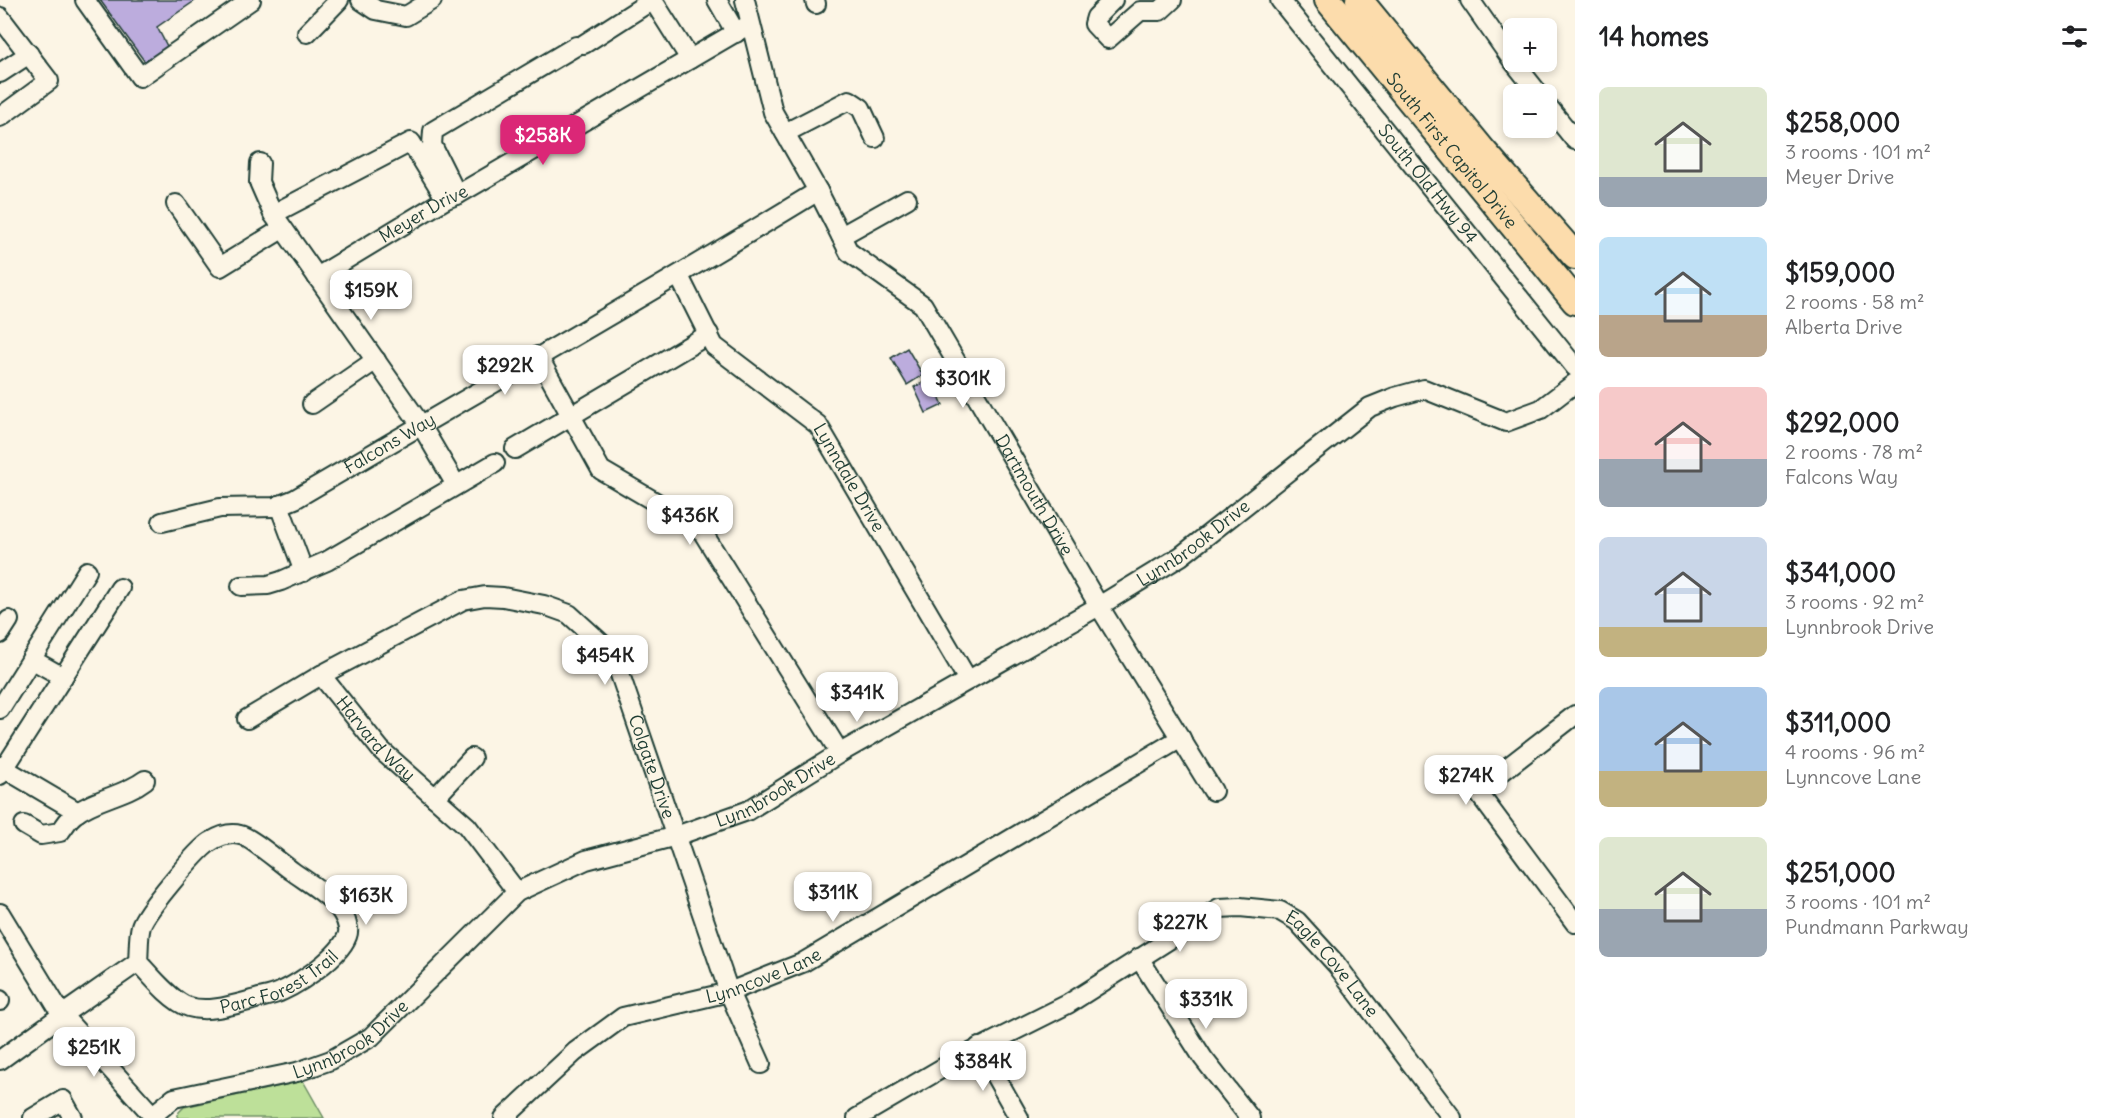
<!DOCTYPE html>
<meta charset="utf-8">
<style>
:root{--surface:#fff;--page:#f6f6f6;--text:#202124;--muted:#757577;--accent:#db2777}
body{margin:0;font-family:Delius,sans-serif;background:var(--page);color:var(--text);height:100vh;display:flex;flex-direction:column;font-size:22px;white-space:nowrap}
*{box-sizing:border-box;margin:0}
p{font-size:20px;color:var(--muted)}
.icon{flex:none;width:33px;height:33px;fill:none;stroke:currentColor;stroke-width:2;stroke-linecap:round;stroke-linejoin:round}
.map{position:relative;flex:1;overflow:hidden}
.drawer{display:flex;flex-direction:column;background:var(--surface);width:540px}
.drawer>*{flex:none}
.fabs{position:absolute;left:1503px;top:18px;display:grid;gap:12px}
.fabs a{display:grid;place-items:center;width:54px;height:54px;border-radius:9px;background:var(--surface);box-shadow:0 3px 9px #0003;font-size:30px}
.price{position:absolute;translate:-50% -51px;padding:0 14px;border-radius:12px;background:#fff;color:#222;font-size:20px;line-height:39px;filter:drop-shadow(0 2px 3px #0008)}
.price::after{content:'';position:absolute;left:50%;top:36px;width:18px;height:14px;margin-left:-9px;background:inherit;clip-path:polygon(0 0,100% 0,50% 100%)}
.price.selected{background:var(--accent);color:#fff}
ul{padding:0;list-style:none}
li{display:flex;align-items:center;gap:18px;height:150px;padding:0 24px}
li span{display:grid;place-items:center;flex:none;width:168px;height:120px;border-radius:9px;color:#555}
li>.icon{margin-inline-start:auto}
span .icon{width:72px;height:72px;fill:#fffc;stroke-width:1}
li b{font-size:26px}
h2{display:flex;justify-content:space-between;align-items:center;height:72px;padding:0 24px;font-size:26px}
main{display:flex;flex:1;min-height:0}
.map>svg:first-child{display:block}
.green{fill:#bde099;stroke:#6e8e66;stroke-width:1.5}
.building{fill:#bcacdd;stroke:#1f3d34;stroke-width:1.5}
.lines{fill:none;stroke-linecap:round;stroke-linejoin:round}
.minor-casing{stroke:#1f3d34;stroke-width:22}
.highway-casing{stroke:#1f3d34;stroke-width:30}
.minor{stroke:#fcf5e5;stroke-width:18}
.highway{stroke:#fcdcac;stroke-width:26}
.labels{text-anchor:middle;stroke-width:4.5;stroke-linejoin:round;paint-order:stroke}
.street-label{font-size:18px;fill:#1f3d34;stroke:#fcf5e5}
</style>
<main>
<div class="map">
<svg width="1575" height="1118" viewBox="0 0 1575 1118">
<rect width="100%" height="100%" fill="#fcf5e5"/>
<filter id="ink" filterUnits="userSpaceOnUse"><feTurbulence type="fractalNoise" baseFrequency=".0167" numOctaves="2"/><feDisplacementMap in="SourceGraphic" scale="12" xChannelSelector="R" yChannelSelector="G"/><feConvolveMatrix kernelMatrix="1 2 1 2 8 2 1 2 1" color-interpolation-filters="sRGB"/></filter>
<g filter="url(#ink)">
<polygon class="green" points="302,1079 324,1118 177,1118 179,1112 184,1107 285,1085"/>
<g class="building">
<polygon points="100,0 196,0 157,27 168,48 145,62"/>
<polygon points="907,348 923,375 907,385 891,358"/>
<polygon points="931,379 943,405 926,413 914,387"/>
</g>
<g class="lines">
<g class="minor-casing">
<g id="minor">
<polyline points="85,0 140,77 251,0"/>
<polyline points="361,0 376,10 406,16 432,0"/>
<polyline points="717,0 736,33"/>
<path id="s1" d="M 745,0 L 773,112 L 818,191 L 849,252 L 923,305 L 1099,606 L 1213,791"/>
<polyline points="815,0 816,4"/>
<polyline points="1113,0 1096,17 1094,24 1108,39 1140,11 1160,11 1172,0"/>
<path id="s2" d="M 1280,0 L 1575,367"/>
<polyline points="1470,0 1512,60 1539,94"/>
<polyline points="0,17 49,81 0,117"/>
<polyline points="307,33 339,0"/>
<polyline points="584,44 651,1 654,2 690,59"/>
<polyline points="0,73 29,54"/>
<polyline points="1546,104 1575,140"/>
<polyline points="785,133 849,100 861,108 875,138"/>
<polyline points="260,163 259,182 273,214 421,425 456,485"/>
<polyline points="457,195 432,145 433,131 576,46"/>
<polyline points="176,204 220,267 282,229"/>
<polyline points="273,214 411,142 446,199"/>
<polyline points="841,236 907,199"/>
<path id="s3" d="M 679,276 L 714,346 L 818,425 L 968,680"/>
<path id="s4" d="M 317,277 L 446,199 L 457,195 L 750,24"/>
<polyline points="538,356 601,470 700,528 840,753"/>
<polyline points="312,404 376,360"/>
<polyline points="515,449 709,334"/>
<polyline points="279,505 304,572"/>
<path id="s5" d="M 162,522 L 220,508 L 275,507 L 295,499 C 470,396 645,297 818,191"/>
<polyline points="241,586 268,585 281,581 327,561 495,463"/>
<polyline points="0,634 9,620"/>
<polyline points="31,659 63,677"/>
<path id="s6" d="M 321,675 L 381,750 L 467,826 L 517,892"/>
<polyline points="0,709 87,571"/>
<polyline points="1575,715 1477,791 1575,923"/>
<path id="s7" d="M 247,719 L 321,675 L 463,600 L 485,596 L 503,597 L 544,605 L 569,614 L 613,654 L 729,992 L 761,1064"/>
<polyline points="0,766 78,812"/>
<polyline points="0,775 120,588"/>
<polyline points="435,798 472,758"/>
<path d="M 24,825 L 41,835 L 60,832 C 65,826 68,819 75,814 C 96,798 124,796 145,780"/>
<polyline points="0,913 62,1015 155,1118"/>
<polyline points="1139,958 1203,1058 1250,1118"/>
<polyline points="0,1001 0,1000"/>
<polyline points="979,1047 1019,1118"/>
<path id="s8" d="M 0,1060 L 62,1015 L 138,962 C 150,975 172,1002 189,1007 C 208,1013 233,1005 252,1000 C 261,997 273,996 282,991 C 300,983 352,949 348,928 C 344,902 311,885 292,871 C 282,864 249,836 240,835 C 230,832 218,837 210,842 C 197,850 145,912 141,926 C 138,937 139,951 138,962"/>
<path id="s9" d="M 153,1115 L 174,1098 L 297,1072 L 331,1060 L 371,1037 L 517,892 L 586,860 L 676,836 L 747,811 L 840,753 L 1099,606 L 1181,556 L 1370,407 L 1395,397 L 1424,389 L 1506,422 L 1541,409 L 1575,383"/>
<polyline points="33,1118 63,1100 73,1118"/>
<path id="s10" d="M 504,1118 L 575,1052 L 623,1017 L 729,992 L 802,963 L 1181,738"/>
<path id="s11" d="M 857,1118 L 958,1059 L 1068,1004 L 1219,908 L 1240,907 L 1280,911 L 1297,921 L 1336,964 L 1452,1118"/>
</g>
</g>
<g class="highway-casing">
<g id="highway">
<path id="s12" d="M 1328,0 L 1575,301"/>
<polyline points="1359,0 1483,151 1575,256"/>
</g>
</g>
<use href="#minor" class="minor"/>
<use href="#highway" class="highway"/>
</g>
</g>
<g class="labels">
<g class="street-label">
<text dy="6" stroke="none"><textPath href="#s12" startOffset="195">South First Capitol Drive</textPath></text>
<text dy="6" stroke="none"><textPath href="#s2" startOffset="236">South Old Hwy 94</textPath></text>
<text dy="6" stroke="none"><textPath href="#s4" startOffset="124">Meyer Drive</textPath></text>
<text dy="6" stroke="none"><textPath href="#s5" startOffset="246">Falcons Way</textPath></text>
<text dy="6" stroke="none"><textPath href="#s3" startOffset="270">Lynndale Drive</textPath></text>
<text dy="6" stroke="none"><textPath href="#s1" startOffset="586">Dartmouth Drive</textPath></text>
<text dy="6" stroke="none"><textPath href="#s9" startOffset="1206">Lynnbrook Drive</textPath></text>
<text dy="6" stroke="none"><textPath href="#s6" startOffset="84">Harvard Way</textPath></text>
<text dy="6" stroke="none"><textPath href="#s7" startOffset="534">Colgate Drive</textPath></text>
<text dy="6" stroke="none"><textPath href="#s9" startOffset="720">Lynnbrook Drive</textPath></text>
<text dy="6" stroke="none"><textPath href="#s11" startOffset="555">Eagle Cove Lane</textPath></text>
<text dy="6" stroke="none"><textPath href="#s10" startOffset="303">Lynncove Lane</textPath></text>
<text dy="6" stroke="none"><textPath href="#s8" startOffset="334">Parc Forest Trail</textPath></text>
<text dy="6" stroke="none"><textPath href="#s9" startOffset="216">Lynnbrook Drive</textPath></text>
</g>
</g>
</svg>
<div class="fabs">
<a>+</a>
<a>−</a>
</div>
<b class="price selected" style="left:543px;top:166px">$258K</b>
<b class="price" style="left:371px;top:321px">$159K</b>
<b class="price" style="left:505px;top:396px">$292K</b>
<b class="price" style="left:963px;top:409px">$301K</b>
<b class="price" style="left:690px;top:546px">$436K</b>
<b class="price" style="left:605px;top:686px">$454K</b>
<b class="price" style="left:857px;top:723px">$341K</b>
<b class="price" style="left:1466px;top:806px">$274K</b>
<b class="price" style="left:833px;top:923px">$311K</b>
<b class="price" style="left:366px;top:926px">$163K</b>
<b class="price" style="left:1180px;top:953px">$227K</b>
<b class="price" style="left:1206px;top:1030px">$331K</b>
<b class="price" style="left:94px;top:1078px">$251K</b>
<b class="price" style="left:983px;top:1092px">$384K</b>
</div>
<section class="drawer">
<h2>14 homes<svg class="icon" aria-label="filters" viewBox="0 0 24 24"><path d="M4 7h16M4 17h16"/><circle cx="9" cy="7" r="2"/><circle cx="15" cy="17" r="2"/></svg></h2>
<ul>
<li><span style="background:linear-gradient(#dfe7d0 75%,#9aa5b1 0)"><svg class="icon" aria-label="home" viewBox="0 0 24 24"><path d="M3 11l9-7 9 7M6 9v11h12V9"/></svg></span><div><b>$258,000</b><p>3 rooms · 101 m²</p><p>Meyer Drive</p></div></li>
<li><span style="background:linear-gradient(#bfe0f5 65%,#b9a48a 0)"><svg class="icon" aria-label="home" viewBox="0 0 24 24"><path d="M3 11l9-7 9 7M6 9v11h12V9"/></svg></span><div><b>$159,000</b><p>2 rooms · 58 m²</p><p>Alberta Drive</p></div></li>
<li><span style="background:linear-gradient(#f6c9c9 60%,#9aa5b1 0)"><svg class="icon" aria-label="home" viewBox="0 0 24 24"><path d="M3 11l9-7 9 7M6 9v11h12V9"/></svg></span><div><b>$292,000</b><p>2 rooms · 78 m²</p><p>Falcons Way</p></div></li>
<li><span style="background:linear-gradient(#c9d6e8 75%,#c2b280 0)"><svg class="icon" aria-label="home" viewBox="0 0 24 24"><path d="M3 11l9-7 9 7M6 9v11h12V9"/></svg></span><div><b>$341,000</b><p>3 rooms · 92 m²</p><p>Lynnbrook Drive</p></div></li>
<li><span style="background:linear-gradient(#a9c7e8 70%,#c2b280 0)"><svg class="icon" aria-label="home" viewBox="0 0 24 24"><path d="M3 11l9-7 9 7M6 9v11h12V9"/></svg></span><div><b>$311,000</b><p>4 rooms · 96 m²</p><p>Lynncove Lane</p></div></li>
<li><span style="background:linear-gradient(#dfe7d0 60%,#9aa5b1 0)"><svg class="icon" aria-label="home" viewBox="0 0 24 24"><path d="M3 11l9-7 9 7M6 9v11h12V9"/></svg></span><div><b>$251,000</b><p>3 rooms · 101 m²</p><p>Pundmann Parkway</p></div></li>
</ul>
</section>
</main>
